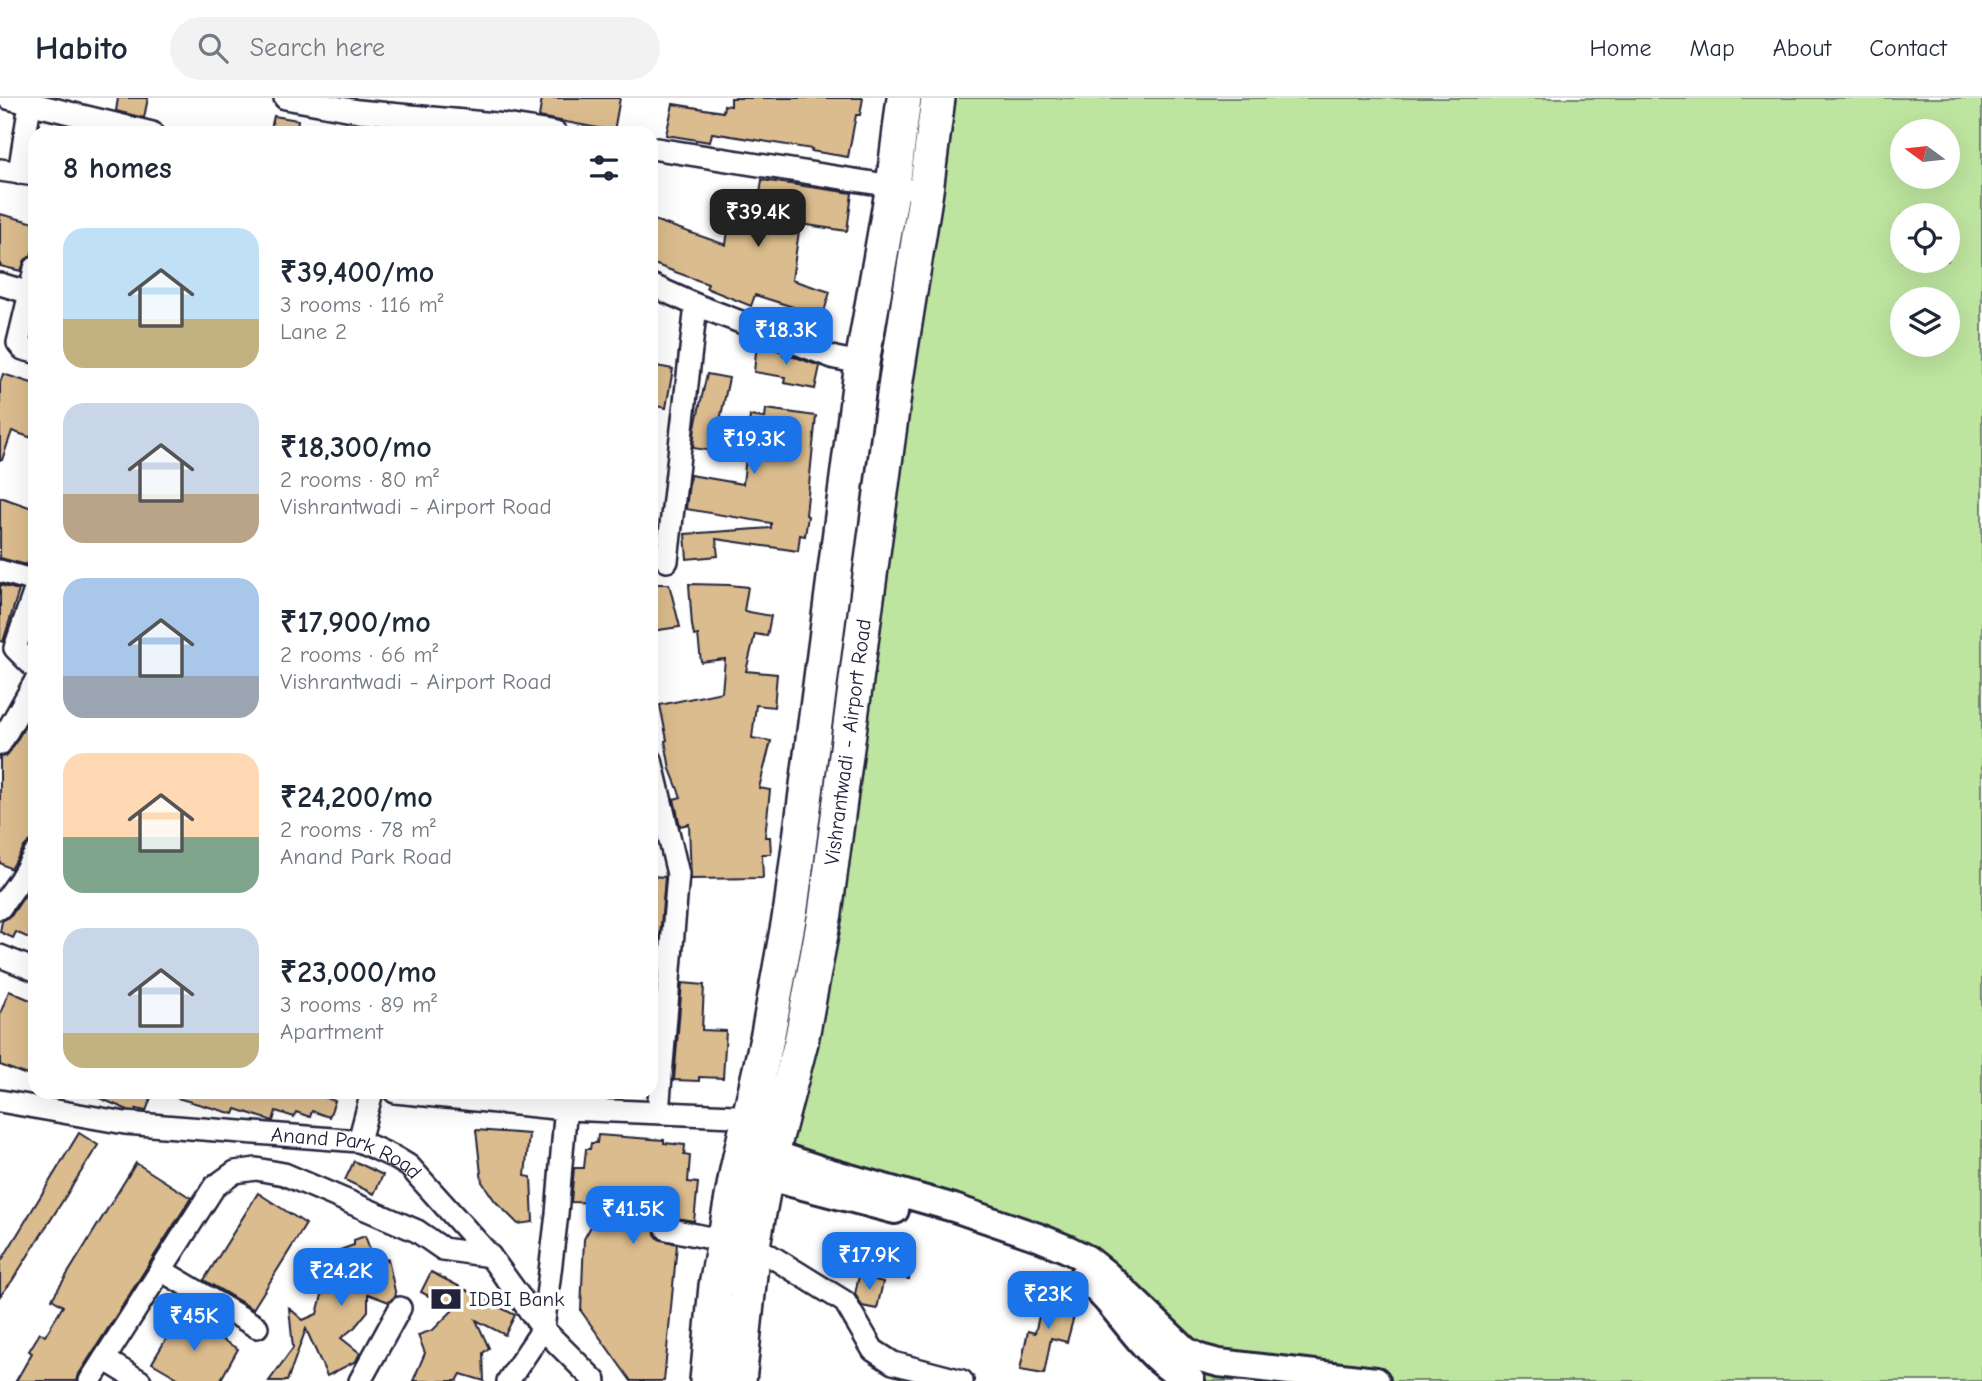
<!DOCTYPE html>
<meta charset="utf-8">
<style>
:root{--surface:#fff;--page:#f2f2f3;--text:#1f2937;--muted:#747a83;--line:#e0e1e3;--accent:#1a73e8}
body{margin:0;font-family:"Comic Neue",sans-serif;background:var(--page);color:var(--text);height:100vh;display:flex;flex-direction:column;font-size:26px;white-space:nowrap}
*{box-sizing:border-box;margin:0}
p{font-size:23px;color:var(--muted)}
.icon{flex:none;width:38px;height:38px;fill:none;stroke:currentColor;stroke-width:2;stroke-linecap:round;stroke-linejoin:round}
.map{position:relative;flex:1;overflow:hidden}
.panel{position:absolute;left:28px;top:28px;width:630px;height:973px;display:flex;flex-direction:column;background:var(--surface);border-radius:21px;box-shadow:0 7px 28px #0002}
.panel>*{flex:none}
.needle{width:46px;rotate:285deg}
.buttons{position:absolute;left:1890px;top:21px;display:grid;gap:14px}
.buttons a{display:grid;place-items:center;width:70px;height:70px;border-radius:50%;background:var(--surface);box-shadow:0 7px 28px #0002;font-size:35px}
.price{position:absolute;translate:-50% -60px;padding:0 16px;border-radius:14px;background:var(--accent);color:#fff;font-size:23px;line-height:46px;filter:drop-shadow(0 2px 4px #0008)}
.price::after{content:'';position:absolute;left:50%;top:42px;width:21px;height:16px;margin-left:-10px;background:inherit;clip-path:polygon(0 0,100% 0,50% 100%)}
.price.selected{background:#222;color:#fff}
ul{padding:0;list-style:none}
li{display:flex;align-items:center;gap:21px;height:175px;padding:0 35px}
li span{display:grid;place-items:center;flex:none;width:196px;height:140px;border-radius:21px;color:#555}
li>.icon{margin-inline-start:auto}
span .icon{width:84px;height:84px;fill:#fffc;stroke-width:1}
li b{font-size:30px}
h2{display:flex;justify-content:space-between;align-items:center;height:84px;padding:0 35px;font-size:30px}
header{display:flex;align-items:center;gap:42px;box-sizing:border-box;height:98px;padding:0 35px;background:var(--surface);border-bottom:2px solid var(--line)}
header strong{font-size:33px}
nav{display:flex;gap:38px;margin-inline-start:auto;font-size:24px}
.search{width:490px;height:63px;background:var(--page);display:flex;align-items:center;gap:18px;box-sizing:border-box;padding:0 24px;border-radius:38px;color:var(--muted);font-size:26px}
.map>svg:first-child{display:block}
.green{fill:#bee5a0;stroke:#70846e;stroke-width:2;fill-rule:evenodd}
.building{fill:#dbbc8e;stroke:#22223b;stroke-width:2}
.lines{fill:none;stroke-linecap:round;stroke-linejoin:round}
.minor-casing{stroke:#22223b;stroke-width:26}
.tertiary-casing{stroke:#22223b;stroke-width:32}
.primary-casing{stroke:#22223b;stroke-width:38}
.minor{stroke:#fff;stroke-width:21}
.tertiary{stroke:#fff;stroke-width:26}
.primary{stroke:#fff;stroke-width:33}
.labels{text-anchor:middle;stroke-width:7;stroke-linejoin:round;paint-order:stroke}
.street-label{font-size:21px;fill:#22223b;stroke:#fff}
.poi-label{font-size:21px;fill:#22223b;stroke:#fff;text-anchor:start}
</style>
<header>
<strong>Habito</strong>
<div class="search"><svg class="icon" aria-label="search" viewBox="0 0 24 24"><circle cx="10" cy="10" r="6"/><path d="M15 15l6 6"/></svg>Search here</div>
<nav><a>Home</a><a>Map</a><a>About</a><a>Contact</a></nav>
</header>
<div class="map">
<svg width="1982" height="1283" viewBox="0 0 1982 1283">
<rect width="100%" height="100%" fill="#fff"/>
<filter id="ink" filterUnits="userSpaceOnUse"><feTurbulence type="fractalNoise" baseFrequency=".0143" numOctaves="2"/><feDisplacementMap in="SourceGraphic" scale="14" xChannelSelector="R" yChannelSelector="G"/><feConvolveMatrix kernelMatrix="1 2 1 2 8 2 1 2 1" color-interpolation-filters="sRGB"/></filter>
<g filter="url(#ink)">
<path class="green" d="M 900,0 L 1982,0 L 1982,1283 L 1196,1283 L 1105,1185 L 1014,1129 L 784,1056 ZM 1902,33 L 1948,33 L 1948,79 L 1902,79 ZM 1902,117 L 1948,117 L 1948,163 L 1902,163 ZM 1902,201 L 1948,201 L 1948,247 L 1902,247 Z"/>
<g class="building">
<polygon points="118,0 148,0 144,20 116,13"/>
<polygon points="542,0 620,0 614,33 539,19"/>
<polygon points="731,0 863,0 860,17 856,17 848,59 811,53 812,51 712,35 710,44 666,37 673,6 723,14 724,7 731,8"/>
<polygon points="274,18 298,22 296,35 270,35"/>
<polygon points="762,82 852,95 847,133 800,126 792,182 830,194 820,227 790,217 793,209 755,197 751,208 706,190 708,186 651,165 651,121 726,147 730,118 756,122"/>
<polygon points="0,116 35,125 35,144 31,158 25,162 21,173 0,168"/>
<polygon points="757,244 783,254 783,257 798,260 820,268 815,291 784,285 785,279 754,274"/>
<polygon points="651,267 673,271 666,310 651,307"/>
<polygon points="3,276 35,286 35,341 12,333 2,362 0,362 0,285"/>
<polygon points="707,276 729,280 718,332 748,337 750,318 765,320 766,311 816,318 806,417 808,418 805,438 800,437 798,453 716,441 718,458 687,461 685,436 771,430 771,425 686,411 690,377 743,386 746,358 693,350 695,329"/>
<polygon points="0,399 35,411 35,466 28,464 27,467 0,460"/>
<polygon points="651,486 669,486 680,529 651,533"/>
<polygon points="689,486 729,487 748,489 744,513 771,518 767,538 755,536 746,573 777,576 774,609 756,607 752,640 771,643 759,690 770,692 765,739 770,739 771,756 762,756 763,780 691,781 689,726 680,728 674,701 681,699 670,671 665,643 667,642 660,607 722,594 725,561 701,564 698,537 694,538 692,527"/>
<polygon points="0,487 19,492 3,544 0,543"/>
<polygon points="35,611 35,743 29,744 24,749 11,771 0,765 0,659 6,658 11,652"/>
<polygon points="651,778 665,779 659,851 651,850"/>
<polygon points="35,782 35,843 16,834 13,840 0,834 2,823 11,818"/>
<polygon points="682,885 704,887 702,932 726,933 723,980 699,979 699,983 674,982"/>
<polygon points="9,893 35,904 35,980 0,967 0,916"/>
<polygon points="85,994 153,994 146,1013 136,1011 136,1013 128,1012"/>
<polygon points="170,994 309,994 335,1003 329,1019 312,1013 310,1019 296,1014 294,1019 276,1013 273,1023 236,1011 234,1016 170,998"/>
<polygon points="476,1032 529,1036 525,1078 531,1079 533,1124 518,1126 495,1103 482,1084"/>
<polygon points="79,1035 98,1047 12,1183 0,1198 0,1165"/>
<polygon points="598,1037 664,1042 664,1045 685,1047 684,1057 690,1058 688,1084 698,1085 694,1123 664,1118 657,1123 654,1129 655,1136 659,1141 677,1146 664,1283 631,1283 581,1213 584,1141 604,1105 571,1104 574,1070 584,1070 586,1051 590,1051 591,1045 597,1045"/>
<polygon points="354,1063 383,1077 374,1096 345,1082"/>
<polygon points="136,1065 191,1100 79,1276 77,1283 16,1283 32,1255 29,1253 40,1235 45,1238 63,1208 52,1201"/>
<polygon points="258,1095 306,1126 253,1211 204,1182"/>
<polygon points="365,1138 375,1164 388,1161 396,1198 389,1204 368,1196 368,1213 355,1229 341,1240 360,1255 356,1263 327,1278 306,1231 287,1283 269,1283 293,1250 289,1210 303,1222 317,1216 322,1197 340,1181 326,1157 354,1147 354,1142"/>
<polygon points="890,1163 911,1167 909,1181 887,1177"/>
<polygon points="431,1174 515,1217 505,1237 476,1222 489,1250 483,1255 484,1283 461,1276 457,1283 413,1283 425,1255 418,1237 433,1232 454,1211 421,1194"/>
<polygon points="859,1178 883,1184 877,1211 862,1208 855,1196"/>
<polygon points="1045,1194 1078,1203 1067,1244 1051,1240 1044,1276 1020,1272 1028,1233 1035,1235"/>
<polygon points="180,1217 238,1251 220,1283 183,1283 152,1265"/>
</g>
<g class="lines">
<g class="minor-casing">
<g id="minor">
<polyline points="8,0 152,35"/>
<polyline points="285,0 358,13 506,27 556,35"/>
<polyline points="651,50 905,90"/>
<polyline points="0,72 35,77"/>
<polyline points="19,75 30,6"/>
<polyline points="0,186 30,195 18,245 23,251 35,254"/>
<polyline points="651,187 696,207 835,260 862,265"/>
<polyline points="30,195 35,170"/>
<polyline points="667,463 696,207"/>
<polyline points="0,473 35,483"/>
<polyline points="35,492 15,550 35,570"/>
<polyline points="0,646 35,584"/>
<polyline points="651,662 678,776 658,1014"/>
<polyline points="0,810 19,783 35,756"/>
<polyline points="0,858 35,872"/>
<polyline points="395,994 565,1011 759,1019"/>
<path id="s1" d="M 0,1003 L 125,1025 L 359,1043 L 394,1059 L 409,1068 L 490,1158 L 543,1231 L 595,1283"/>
<polyline points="359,1043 372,994"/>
<polyline points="667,1131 725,1143"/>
<polyline points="753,1147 845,1204 873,1252 893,1265 962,1283"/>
<polyline points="161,1172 257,1229"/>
<polyline points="104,1261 140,1283"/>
<polyline points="90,1283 214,1089 235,1074 256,1071 284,1076 417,1133 443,1151 490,1158"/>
<polyline points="360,1283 400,1210"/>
<polyline points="508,1283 543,1231 557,1116 567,994"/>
</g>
</g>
<g class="tertiary-casing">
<g id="tertiary">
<polyline points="755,1050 825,1073 954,1110 1038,1139 1067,1151 1087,1161 1106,1176 1186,1253 1200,1260 1219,1265 1376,1283"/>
<polyline points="749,1074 895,1112"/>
<path d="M 1082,1179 C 1123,1209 1142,1262 1191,1283"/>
</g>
</g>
<g class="primary-casing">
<g id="primary">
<polyline points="707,1283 716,1188 737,1072 768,936 791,810 862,265 893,88 904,0"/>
<path id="s2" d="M 739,1283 L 753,1147 L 766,1078 L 801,944 L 825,815 L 896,282 L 926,93 L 938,0"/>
</g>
</g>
<use href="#minor" class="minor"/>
<use href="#tertiary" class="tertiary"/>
<use href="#primary" class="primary"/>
</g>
</g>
<defs>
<g id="bank-bare" transform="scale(2.415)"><path d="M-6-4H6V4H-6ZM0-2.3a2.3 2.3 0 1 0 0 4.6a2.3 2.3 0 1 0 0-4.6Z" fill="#22223b" stroke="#fff" stroke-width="2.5" paint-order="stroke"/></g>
</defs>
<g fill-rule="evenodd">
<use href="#bank-bare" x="446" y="1201"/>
</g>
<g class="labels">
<g class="street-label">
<text dy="7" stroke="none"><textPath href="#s2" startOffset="649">Vishrantwadi - Airport Road</textPath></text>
<text dy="7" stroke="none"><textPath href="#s1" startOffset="352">Anand Park Road</textPath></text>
</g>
<g class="poi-label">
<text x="469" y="1208">IDBI Bank</text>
</g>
</g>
</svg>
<div class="buttons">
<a><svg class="needle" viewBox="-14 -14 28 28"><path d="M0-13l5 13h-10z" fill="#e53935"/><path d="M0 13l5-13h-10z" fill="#747a83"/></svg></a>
<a><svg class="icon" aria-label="locate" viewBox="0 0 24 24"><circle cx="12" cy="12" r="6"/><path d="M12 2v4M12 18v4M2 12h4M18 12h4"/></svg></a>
<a><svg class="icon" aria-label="layers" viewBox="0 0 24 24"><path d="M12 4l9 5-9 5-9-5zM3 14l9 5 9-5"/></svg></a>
</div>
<b class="price selected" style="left:758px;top:151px">₹39.4K</b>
<b class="price" style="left:786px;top:269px">₹18.3K</b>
<b class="price" style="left:754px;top:378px">₹19.3K</b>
<b class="price" style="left:633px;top:1148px">₹41.5K</b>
<b class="price" style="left:869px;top:1194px">₹17.9K</b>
<b class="price" style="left:341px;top:1210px">₹24.2K</b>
<b class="price" style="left:1048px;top:1233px">₹23K</b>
<b class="price" style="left:194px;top:1255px">₹45K</b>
<section class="panel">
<h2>8 homes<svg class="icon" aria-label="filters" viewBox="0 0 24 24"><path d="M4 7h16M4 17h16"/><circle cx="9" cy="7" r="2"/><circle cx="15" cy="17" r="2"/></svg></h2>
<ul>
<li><span style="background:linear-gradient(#bfe0f5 65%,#c2b280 0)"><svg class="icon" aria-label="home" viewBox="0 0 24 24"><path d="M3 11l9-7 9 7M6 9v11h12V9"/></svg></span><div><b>₹39,400/mo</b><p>3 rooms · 116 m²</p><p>Lane 2</p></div></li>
<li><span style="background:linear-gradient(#c9d6e8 65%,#b9a48a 0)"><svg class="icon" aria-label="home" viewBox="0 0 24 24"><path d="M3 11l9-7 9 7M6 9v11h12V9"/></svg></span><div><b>₹18,300/mo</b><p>2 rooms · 80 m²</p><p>Vishrantwadi - Airport Road</p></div></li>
<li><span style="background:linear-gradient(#a9c7e8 70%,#9aa5b1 0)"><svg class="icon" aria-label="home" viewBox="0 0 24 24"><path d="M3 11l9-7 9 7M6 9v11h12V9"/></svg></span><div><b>₹17,900/mo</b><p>2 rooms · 66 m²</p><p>Vishrantwadi - Airport Road</p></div></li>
<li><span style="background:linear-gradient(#ffd9b3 60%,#7fa58c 0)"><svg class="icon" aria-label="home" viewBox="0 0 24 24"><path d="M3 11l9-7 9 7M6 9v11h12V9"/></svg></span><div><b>₹24,200/mo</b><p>2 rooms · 78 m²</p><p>Anand Park Road</p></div></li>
<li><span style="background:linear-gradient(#c9d6e8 75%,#c2b280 0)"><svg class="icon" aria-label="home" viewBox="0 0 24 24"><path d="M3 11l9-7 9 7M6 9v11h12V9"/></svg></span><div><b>₹23,000/mo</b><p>3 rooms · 89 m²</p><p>Apartment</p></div></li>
</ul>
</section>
</div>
